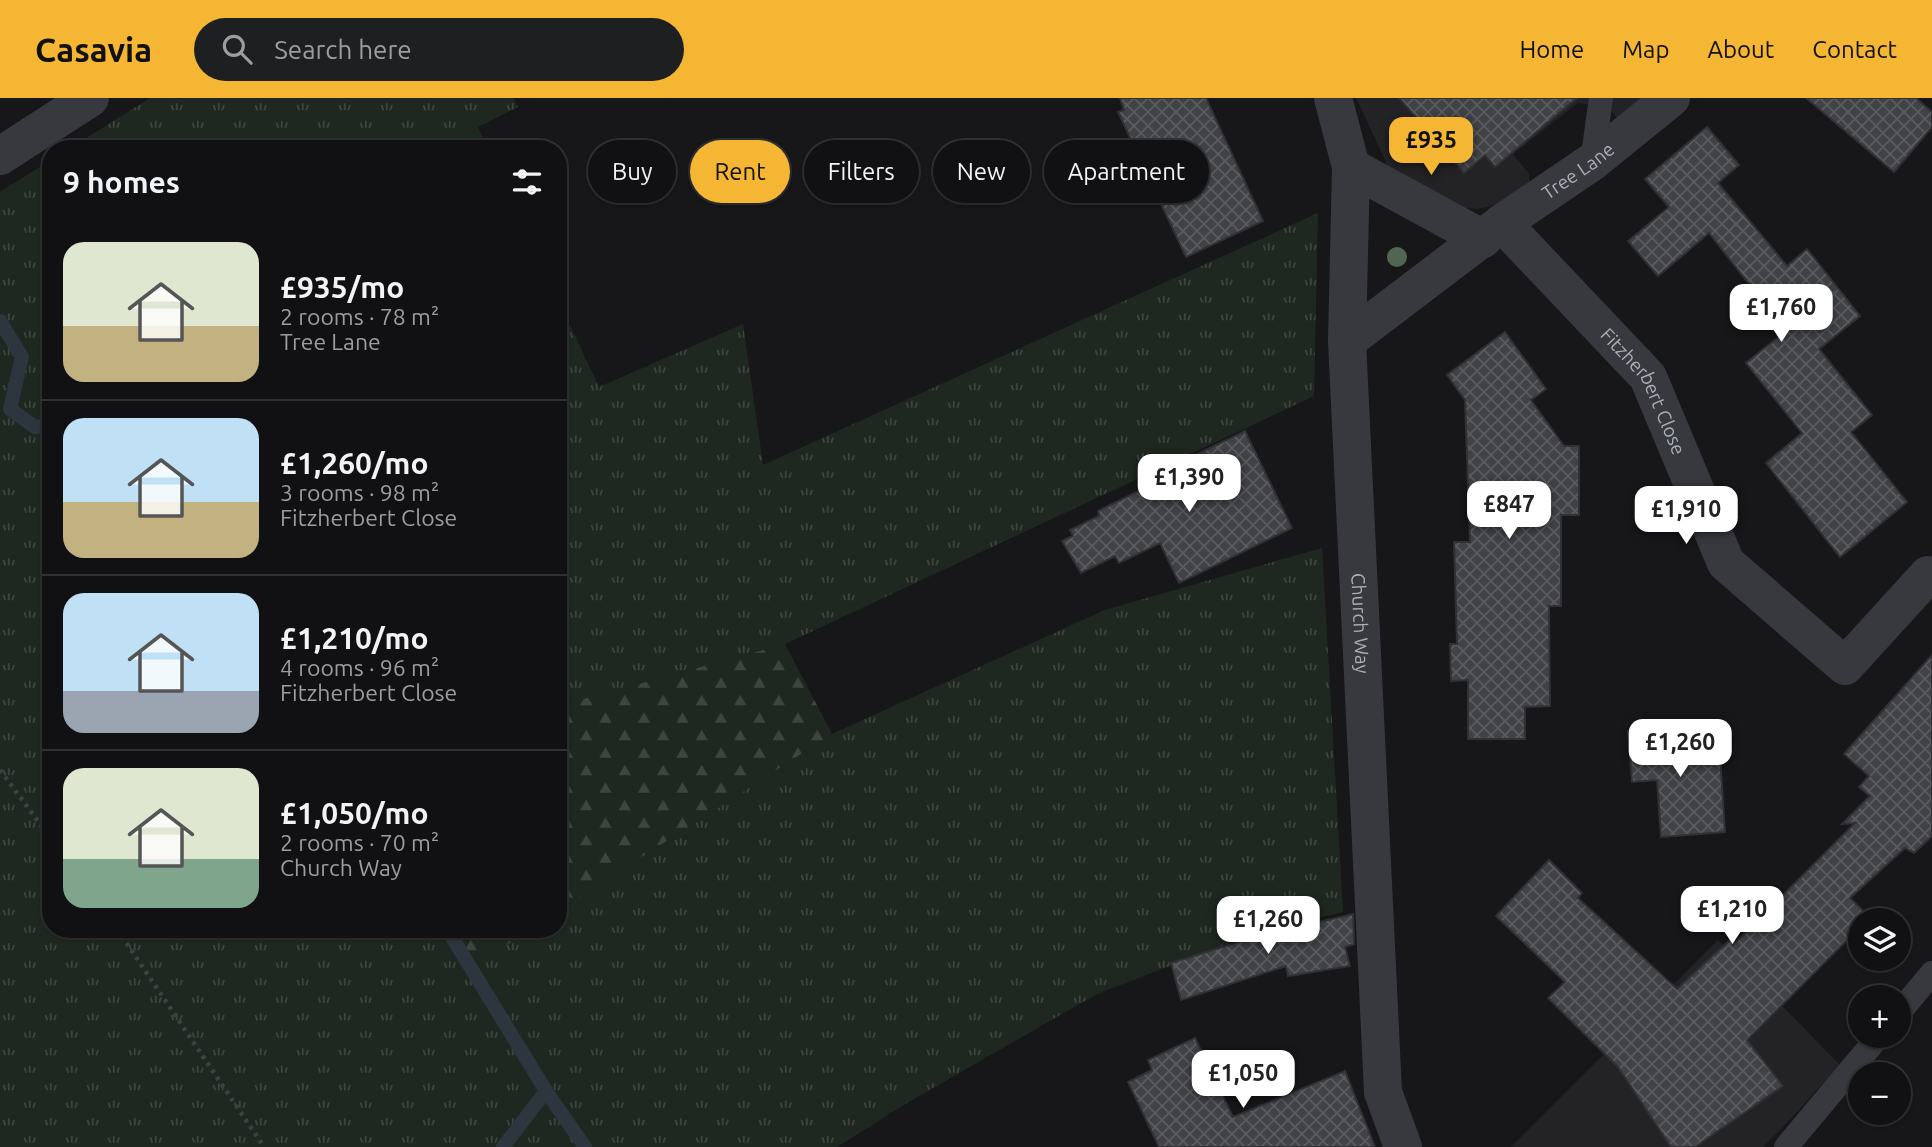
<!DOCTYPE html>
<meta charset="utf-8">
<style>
:root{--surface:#111113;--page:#1e1f21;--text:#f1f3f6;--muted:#9c9da0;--line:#303133;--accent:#f5b634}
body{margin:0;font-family:Ubuntu,sans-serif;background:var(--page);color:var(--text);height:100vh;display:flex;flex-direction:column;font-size:26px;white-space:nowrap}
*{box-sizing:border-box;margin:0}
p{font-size:23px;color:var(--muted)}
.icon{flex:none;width:38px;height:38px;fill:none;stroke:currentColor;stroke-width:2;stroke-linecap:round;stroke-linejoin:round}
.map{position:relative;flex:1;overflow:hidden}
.panel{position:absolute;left:42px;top:42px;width:525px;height:798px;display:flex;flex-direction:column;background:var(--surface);border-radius:28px;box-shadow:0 2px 5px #0004,0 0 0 2px var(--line)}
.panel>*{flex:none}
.guide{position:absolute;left:588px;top:42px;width:665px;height:63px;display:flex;gap:14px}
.buttons{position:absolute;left:1848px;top:810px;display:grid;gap:14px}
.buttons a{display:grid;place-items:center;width:63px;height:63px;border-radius:50%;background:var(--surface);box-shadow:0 2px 5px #0004,0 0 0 2px var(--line);font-size:35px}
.price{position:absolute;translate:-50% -60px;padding:0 16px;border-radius:14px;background:#fff;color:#222;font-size:23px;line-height:46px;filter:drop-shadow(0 2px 4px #0008)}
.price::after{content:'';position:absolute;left:50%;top:42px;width:21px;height:16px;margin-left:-10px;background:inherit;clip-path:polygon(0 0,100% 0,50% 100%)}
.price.selected{background:var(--accent);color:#111}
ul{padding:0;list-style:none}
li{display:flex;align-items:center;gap:21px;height:175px;padding:0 21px}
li+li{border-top:2px solid var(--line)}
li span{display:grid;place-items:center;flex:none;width:196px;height:140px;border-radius:21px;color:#555}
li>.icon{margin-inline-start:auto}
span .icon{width:84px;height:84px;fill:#fffc;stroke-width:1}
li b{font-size:30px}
h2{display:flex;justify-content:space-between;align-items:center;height:84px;padding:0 21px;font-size:30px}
.tag{padding:0 24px;border-radius:32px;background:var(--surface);box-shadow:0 2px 5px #0004,0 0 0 2px var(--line);font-size:24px;line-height:63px}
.tag.selected{background:var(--accent);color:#111}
header{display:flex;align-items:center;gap:42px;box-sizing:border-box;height:98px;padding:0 35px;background:var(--accent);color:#111}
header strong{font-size:33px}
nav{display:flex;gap:38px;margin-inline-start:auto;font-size:24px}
.search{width:490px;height:63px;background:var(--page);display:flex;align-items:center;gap:18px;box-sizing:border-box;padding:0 24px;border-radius:38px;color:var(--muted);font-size:26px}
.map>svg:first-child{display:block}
.built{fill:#232326}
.grass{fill:url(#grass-tufts)}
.forest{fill:url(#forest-firs)}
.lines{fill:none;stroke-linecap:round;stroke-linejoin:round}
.stream{stroke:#2d363e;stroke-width:14}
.building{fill:url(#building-cross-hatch);stroke:#313135;stroke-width:2}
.path{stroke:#3e4046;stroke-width:4.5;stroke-dasharray:3.5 5;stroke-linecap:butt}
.service{stroke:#38393e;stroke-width:24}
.minor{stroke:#38393e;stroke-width:38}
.tree{fill:#516553}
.labels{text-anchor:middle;stroke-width:6;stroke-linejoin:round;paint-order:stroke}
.street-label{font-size:19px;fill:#a9aeb9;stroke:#121214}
</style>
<header>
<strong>Casavia</strong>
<div class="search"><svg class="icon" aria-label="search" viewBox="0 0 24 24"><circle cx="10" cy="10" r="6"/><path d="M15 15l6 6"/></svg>Search here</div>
<nav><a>Home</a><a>Map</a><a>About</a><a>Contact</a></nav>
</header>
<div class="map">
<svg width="1932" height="1049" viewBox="0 0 1932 1049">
<defs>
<pattern id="grass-tufts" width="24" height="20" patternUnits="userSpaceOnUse" patternTransform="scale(1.75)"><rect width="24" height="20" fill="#1f2820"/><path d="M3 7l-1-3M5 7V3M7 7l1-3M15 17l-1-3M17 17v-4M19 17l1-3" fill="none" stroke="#3d453e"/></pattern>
<pattern id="forest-firs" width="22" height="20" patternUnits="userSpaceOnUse" patternTransform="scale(1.75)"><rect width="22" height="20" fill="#1f2820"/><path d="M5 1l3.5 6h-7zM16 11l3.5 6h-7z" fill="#3d453e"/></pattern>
<pattern id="building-cross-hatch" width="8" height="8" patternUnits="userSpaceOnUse" patternTransform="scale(1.75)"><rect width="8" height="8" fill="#414246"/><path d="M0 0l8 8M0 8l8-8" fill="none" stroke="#5a5b5f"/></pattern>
</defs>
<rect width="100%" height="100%" fill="#171719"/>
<g class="built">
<polygon points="1356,0 1658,0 1626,29 1607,9 1578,5 1513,56 1529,76 1530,90 1512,103 1477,111 1452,109 1388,68"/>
<polygon points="1718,842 1840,967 1781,1031 1763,1049 1511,1049"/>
</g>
<g class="grass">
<polygon points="150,0 513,0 518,9 478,29 488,51 69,51"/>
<polygon points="51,62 51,831 439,831 468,871 531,831 558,831 558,813 832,636 1105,512 1322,450 1343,814 1258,834 1097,896 907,1005 837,1049 0,1049 0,94"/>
<polygon points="1318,115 1314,298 785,546 558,608 558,202 599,289 743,226 763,367"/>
</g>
<g class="forest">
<polygon points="785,546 832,636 558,813 558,608"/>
<polygon points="439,831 531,831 468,872"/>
</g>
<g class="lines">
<g class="stream">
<polyline points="0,223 22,259 10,311 35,329 51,327"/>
<polyline points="447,831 546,993 503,1049"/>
<polyline points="546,993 585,1049"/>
</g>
</g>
<g class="building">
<polygon points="1120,0 1206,0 1263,123 1186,159 1118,14 1124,12"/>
<polygon points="1399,0 1577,0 1495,69 1485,57 1464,75"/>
<polygon points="1806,0 1916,0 1932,14 1932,29 1894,74"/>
<polygon points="1707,29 1739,67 1718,85 1787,168 1807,151 1860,218 1819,251 1872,317 1851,334 1907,404 1840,459 1766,365 1802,335 1746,265 1786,233 1709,135 1658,178 1628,143 1669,109 1645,81"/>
<polygon points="1505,234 1546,291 1531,302 1564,348 1579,348 1579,417 1561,417 1561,508 1549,508 1550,608 1525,609 1525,641 1468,641 1468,582 1451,583 1450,546 1457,546 1454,444 1470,444 1465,302 1447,277"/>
<polygon points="1245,333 1292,430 1179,485 1160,445 1119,465 1115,458 1081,475 1062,443 1073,438 1070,432 1099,418 1098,413 1157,384 1154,377"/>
<polygon points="1932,557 1932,738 1914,755 1905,750 1850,800 1870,820 1860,822 1860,829 1747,942 1783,988 1695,1049 1671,1049 1618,969 1548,900 1565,884 1496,818 1549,762 1582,795 1578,800 1677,891 1732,840 1733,847 1855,725 1842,726 1870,698 1859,689 1869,678 1844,656"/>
<polygon points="1700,628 1701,657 1720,656 1725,734 1661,739 1657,682 1632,684 1628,633"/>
<polygon points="1353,816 1354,846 1345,849 1350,868 1288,878 1286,868 1181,902 1171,865 1255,839"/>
<polygon points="1195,940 1233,1019 1345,973 1375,1049 1159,1049 1128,984 1152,972 1148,962"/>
</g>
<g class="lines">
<g class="path">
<polyline points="0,672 51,741"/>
<polyline points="117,831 264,1049"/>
</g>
<g class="service">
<polyline points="1592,64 1601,0"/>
<polyline points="1899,915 1932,875"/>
<polyline points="1786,1049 1879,938"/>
</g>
<g class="minor">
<path id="s1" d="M 1333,0 L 1351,69 L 1347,243 L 1383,994 L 1403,1049"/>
<polyline points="0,58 90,0"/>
<polyline points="1351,69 1483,141"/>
<path id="s2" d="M 1502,125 L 1648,279 L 1726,465 L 1845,568 L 1928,477"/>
<path id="s3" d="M 1347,243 L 1502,125 L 1592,64 L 1671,0"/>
</g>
</g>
<circle class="tree" cx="1397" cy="159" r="10"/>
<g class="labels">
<g class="street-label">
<text dy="7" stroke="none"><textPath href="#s3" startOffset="287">Tree Lane</textPath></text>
<text dy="7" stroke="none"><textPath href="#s2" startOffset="222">Fitzherbert Close</textPath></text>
<text dy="7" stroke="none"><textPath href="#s1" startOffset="528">Church Way</textPath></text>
</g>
</g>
</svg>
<div class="buttons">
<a><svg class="icon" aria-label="layers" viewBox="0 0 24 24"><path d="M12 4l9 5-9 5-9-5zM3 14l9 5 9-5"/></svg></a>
<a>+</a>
<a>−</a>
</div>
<b class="price selected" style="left:1431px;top:79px">£935</b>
<b class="price" style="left:1781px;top:246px">£1,760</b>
<b class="price" style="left:1189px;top:416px">£1,390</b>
<b class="price" style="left:1509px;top:443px">£847</b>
<b class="price" style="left:1686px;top:448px">£1,910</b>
<b class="price" style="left:1680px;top:681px">£1,260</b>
<b class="price" style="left:1732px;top:848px">£1,210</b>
<b class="price" style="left:1268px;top:858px">£1,260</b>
<b class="price" style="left:1243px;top:1012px">£1,050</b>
<div class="guide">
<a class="tag">Buy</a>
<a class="tag selected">Rent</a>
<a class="tag">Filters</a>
<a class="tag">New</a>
<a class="tag">Apartment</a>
</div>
<section class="panel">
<h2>9 homes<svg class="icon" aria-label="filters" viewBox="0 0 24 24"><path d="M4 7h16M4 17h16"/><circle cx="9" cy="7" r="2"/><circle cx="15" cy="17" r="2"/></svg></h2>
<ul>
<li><span style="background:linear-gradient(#dfe7d0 60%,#c2b280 0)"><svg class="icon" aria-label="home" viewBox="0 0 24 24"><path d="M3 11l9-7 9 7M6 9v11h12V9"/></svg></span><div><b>£935/mo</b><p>2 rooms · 78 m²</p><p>Tree Lane</p></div></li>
<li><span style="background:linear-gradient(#bfe0f5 60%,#c2b280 0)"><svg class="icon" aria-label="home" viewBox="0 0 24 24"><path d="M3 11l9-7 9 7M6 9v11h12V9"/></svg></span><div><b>£1,260/mo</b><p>3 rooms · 98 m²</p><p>Fitzherbert Close</p></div></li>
<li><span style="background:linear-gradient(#bfe0f5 70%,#9aa5b1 0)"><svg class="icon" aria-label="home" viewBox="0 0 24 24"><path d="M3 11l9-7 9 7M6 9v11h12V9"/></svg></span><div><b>£1,210/mo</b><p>4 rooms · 96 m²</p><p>Fitzherbert Close</p></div></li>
<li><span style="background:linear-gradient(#dfe7d0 65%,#7fa58c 0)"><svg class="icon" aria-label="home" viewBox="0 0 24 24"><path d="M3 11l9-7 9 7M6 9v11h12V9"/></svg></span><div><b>£1,050/mo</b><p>2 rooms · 70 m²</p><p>Church Way</p></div></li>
</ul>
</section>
</div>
